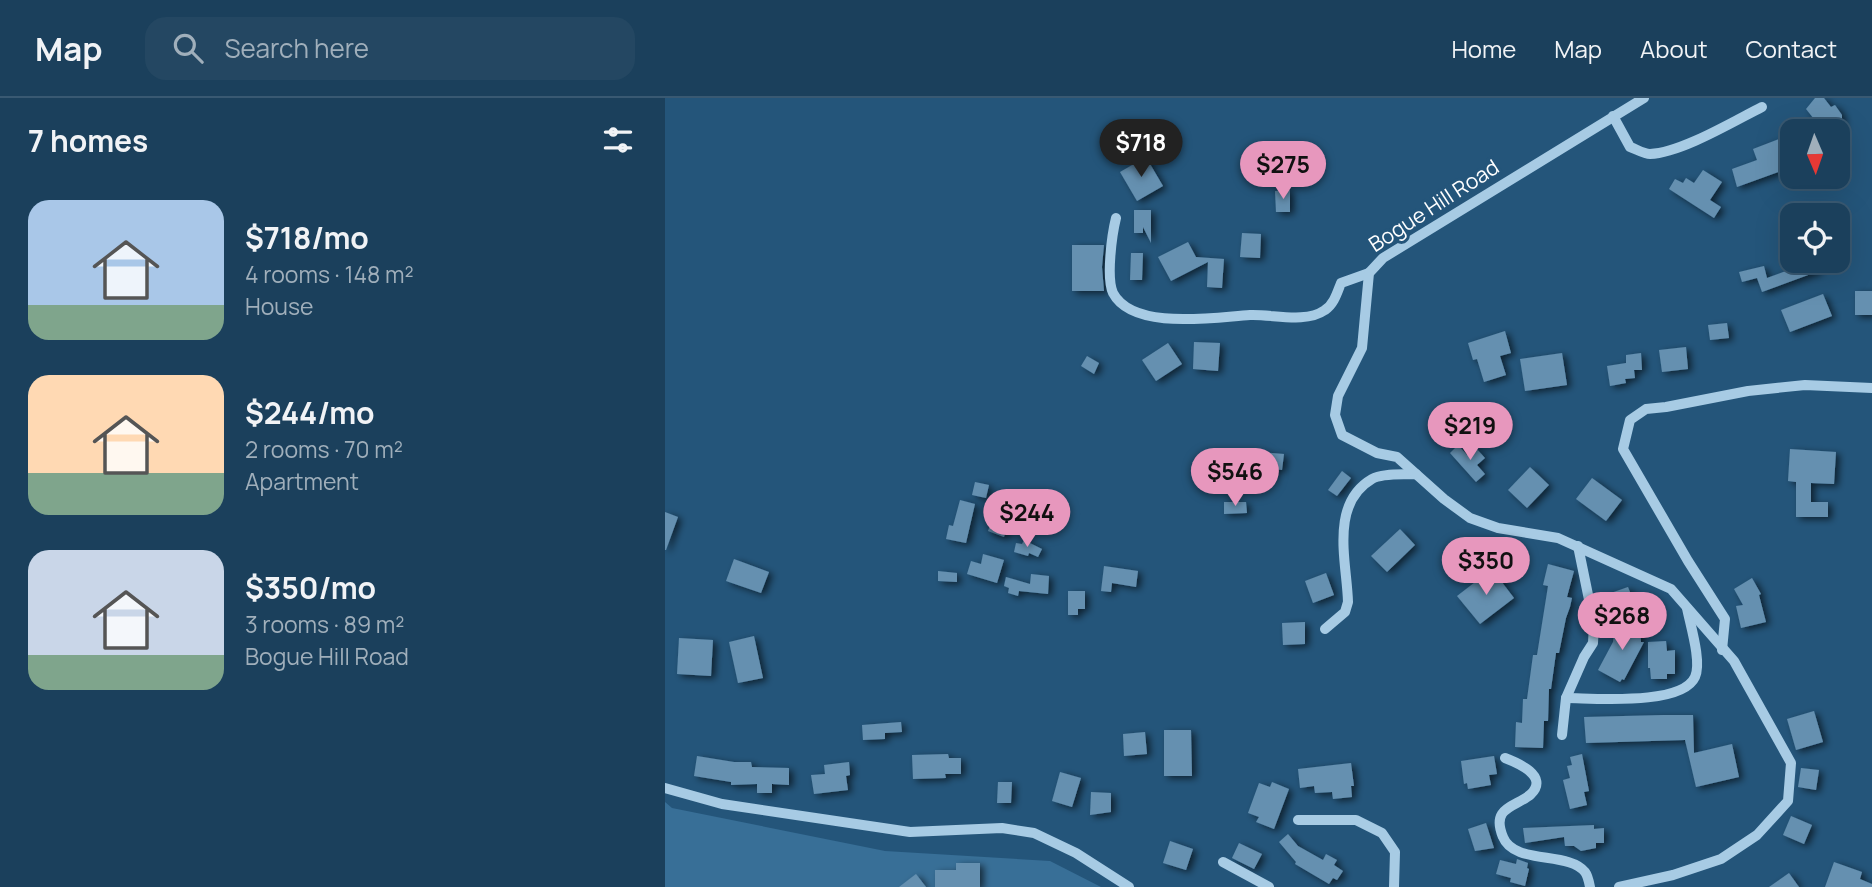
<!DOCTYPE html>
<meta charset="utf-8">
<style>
:root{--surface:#1b405c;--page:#244762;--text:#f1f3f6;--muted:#a0afbb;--line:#395972;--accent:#e797bd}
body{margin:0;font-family:Manrope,sans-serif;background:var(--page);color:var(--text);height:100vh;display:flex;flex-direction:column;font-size:26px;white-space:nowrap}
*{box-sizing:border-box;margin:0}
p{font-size:23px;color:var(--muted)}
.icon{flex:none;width:38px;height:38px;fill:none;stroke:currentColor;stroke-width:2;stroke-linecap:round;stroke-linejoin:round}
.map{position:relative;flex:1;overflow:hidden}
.side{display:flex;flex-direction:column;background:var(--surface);width:665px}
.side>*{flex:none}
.needle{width:46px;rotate:178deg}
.controls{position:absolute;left:1115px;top:21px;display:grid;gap:14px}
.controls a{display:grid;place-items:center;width:70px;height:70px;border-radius:14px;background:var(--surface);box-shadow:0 7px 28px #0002,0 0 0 2px var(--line);font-size:35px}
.price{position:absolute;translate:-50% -60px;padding:0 16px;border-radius:24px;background:var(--accent);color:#111;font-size:23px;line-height:46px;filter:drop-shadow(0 2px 4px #0008)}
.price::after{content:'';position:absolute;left:50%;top:42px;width:21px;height:16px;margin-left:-10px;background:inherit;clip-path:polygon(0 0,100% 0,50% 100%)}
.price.active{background:#222;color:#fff}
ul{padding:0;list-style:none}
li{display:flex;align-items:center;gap:21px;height:175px;padding:0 28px}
li span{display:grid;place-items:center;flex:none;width:196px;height:140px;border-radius:21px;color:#555}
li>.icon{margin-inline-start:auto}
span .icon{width:84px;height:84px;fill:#fffc;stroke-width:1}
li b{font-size:30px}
h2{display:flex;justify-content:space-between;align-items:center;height:84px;padding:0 28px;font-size:30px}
header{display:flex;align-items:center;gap:42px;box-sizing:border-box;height:98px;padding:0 35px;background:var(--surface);border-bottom:2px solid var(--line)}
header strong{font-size:33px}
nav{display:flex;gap:38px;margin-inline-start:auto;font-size:24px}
.search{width:490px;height:63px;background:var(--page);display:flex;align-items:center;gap:18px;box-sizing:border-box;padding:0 24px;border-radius:21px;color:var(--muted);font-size:26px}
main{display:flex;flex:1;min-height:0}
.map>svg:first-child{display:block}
.green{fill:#386f97}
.building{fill:#6590b0;filter:url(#shadow)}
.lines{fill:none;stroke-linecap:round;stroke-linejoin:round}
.minor{stroke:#a7cbe4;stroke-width:10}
.labels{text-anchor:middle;stroke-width:6;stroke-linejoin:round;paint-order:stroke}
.street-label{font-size:21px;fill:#fff;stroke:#24557a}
</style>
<header>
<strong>Map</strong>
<div class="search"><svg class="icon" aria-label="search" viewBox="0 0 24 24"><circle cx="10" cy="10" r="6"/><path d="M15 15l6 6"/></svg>Search here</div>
<nav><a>Home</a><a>Map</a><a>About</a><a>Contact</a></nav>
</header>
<main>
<section class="side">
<h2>7 homes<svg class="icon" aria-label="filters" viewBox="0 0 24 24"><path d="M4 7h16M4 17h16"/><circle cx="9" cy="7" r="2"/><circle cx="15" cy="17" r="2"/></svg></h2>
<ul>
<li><span style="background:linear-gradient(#a9c7e8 75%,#7fa58c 0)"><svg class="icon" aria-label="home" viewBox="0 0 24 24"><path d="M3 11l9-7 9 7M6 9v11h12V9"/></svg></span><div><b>$718/mo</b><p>4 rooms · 148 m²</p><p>House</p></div></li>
<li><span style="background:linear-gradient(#ffd9b3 70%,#7fa58c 0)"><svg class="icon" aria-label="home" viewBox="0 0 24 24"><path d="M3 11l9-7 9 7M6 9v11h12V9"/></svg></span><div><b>$244/mo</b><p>2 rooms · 70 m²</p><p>Apartment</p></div></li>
<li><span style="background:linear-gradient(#c9d6e8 75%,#7fa58c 0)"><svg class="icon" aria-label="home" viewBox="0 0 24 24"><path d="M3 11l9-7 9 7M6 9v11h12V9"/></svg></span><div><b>$350/mo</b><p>3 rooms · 89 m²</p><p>Bogue Hill Road</p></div></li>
</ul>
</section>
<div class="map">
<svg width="1207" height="789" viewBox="0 0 1207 789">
<defs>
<filter id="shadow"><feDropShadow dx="4" dy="2.5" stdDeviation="3.5" flood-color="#0009"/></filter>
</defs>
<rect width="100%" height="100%" fill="#24557a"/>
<polygon class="green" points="0,704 7,710 220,753 385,763 436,789 0,789"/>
<g class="building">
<polygon points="1150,0 1159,0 1166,9 1170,7 1177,17 1177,33 1131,33 1149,21 1141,11"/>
<polygon points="1127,36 1127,69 1072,89 1067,71 1092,62 1088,51 1114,41 1116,44"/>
<polygon points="481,59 498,88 472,103 455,74"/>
<polygon points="1038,72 1057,84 1045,102 1056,109 1049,120 1004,91 1010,81 1018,85 1021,80 1029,85"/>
<polygon points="625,92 625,114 611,114 610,93"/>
<polygon points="469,112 486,112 486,145 478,129 478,135 469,135"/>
<polygon points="577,135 596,136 595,160 575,159"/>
<polygon points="523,144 531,159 559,161 557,190 542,189 543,164 506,183 493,159"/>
<polygon points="407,147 439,147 437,169 439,193 407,193"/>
<polygon points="466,155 478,155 477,182 465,182"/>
<polygon points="1148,163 1151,163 1154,173 1097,194 1092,180 1077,184 1074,174 1099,168 1102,180"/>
<rect x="1190" y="193" width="17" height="24"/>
<polygon points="1158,196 1167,218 1125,234 1116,212"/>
<polygon points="1062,225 1064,240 1045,242 1043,227"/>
<polygon points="840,233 846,255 835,258 841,277 819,284 812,261 808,262 803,245"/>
<polygon points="529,244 555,245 553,273 528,271"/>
<polygon points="503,245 517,266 491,283 477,262"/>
<polygon points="1021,249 1023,271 997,274 994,252"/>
<polygon points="897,255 902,287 860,293 855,261"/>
<polygon points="976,255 977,272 969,272 970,280 960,281 961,285 945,288 942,268 961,265 961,257"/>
<polygon points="422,258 434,265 429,276 416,268"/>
<polygon points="793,347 802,357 811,350 820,360 812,367 820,376 811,384 785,355"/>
<polygon points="1125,351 1171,354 1169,386 1146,385 1146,404 1163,404 1163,419 1131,419 1131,384 1123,383"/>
<polygon points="595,354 619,356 617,372 608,371 607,380 592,378"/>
<polygon points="865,369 884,387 862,410 843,392"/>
<polygon points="677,373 686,380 672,398 663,392"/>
<polygon points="927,380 957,402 941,423 911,401"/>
<polygon points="310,384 324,387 321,400 307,397"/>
<polygon points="340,401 356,405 354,414 347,413 339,439 323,433 328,419 336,421"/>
<polygon points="295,402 310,406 301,445 281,441 284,427 288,428"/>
<polygon points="559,404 581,404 582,415 559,416"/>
<polygon points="0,414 13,419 1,452 0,452"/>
<polygon points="735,431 750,447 722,474 706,458"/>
<polygon points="359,442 377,451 373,459 364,455 363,458 349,454 351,445 357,446"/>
<polygon points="318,456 339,462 332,485 302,476 306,463 316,466"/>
<polygon points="69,461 104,474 96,495 61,483"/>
<polygon points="883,466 909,473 902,499 907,500 905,509 901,520 894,555 891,555 886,591 884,591 883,623 879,623 878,650 850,649 851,624 857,625 858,601 862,601 868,557 872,557 883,488 878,487"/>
<polygon points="439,468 473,473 471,489 447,485 446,494 436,493"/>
<polygon points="827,471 849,500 815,526 792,498"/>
<polygon points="273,473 292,475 292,484 273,483"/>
<polygon points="661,475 669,497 648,505 640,483"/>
<polygon points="366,476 384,478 383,496 354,493 353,498 343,495 344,490 339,488 341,479 365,486"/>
<polygon points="1087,480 1096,496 1094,497 1101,524 1076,530 1071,508 1078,507 1069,491"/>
<polygon points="963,489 973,514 953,522 943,496"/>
<polygon points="403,493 420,493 420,511 413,511 413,517 403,517"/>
<polygon points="640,524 640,546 618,547 617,525"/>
<polygon points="950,527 975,530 976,544 979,544 959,582 957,581 955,584 933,572 948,544"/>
<polygon points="89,538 98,580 73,585 64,544"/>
<polygon points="14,540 48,542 46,578 12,576"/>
<polygon points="1001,543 1002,553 1010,552 1010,576 1002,576 1002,581 986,581 985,570 983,570 983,544"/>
<polygon points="1149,613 1158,644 1131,652 1122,621"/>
<polygon points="998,617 1028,617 1029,655 1067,646 1074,679 1031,689 1020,642 921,645 919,619"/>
<polygon points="236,624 237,634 220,635 220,641 198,642 197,627"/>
<polygon points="499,632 526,632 527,678 499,678"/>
<polygon points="480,634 482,656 459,658 458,636"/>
<polygon points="283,656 284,660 296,660 296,676 280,676 281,680 248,681 247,657"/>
<polygon points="917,656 924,693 919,694 922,707 905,711 898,682 905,680 902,668 907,667 905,659"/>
<polygon points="32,658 69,664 86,664 87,669 124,670 124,687 107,686 107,695 92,695 92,686 66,687 66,684 29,678"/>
<polygon points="829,658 832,676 824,677 826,687 803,691 802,685 799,686 796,663"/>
<polygon points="184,664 185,677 181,678 183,692 149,696 146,677 160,676 159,667"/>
<polygon points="686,665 689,688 686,688 687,699 668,701 667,694 650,695 649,688 635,690 633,671"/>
<polygon points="1136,670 1154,672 1151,692 1133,689"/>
<polygon points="395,674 416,680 407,709 387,703"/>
<polygon points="333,684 347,684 346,705 332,705"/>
<polygon points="607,684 624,691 609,731 591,724 594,719 583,715 594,685 605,689"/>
<polygon points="426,694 446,695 446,714 425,717"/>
<polygon points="1126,718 1147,727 1139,746 1118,737"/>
<polygon points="821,725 829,750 810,753 803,731"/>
<polygon points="929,727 929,731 939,730 939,745 931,745 931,750 916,753 909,748 900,748 899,739 860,745 858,730"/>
<polygon points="623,736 633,748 658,762 661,756 672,762 669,767 678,773 672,782 668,780 664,786 630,766 631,764 614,744"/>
<polygon points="505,743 528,751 521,772 498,765"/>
<polygon points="574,745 597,756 589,771 567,760"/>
<polygon points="852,761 863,765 862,770 864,771 860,788 845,784 846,780 831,776 835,762 851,766"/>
<polygon points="1169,764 1197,774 1195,781 1207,786 1207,789 1160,789"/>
<polygon points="291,765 315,765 315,789 270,789 270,772 291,772"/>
<polygon points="1124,775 1134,789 1104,789"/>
<polygon points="251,776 261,789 234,789"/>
</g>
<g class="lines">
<g class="minor">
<path d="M 948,18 L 965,49 C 971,51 979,56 985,56 C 1016,55 1069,23 1097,9"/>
<path d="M 451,120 C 447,136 441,180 448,195 C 468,233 550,219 585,217 C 608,216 640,226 660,212 C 669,206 672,195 676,185 L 704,175"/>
<path d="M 660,531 L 680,514 L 683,504 C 682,465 664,406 707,381 C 717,375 738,377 751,376"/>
<polyline points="1057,552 1060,521 1023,463 958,351 965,322 981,311 1001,309 1083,293 1140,287 1207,290"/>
<path d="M 901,600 C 929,600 1017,608 1030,579 C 1037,564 1025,526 1022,510"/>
<polyline points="897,637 901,600 919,559 928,545 929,526 913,448"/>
<path d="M 840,660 C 853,665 884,678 866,696 C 852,709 825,708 838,739 C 849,767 904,753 920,774 C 923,778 924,784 925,789"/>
<polyline points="0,690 57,706 245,734 337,730 369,735 411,755 464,789"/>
<polyline points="633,722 691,722 717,735 730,754 729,789"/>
<polyline points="558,764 604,789"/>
<polyline points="954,789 1008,777 1056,761 1092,737 1123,703 1126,665 1069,563 1006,491 893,440 833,430 805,420 779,401 732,359 712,355 677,337 670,317 673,298 697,250 704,175 718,160 979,0"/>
</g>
</g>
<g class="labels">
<g class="street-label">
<text transform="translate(769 108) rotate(-33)" y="7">Bogue Hill Road</text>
</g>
</g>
</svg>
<div class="controls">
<a><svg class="needle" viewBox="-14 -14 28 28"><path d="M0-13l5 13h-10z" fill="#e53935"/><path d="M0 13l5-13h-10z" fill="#a0afbb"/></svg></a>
<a><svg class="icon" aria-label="locate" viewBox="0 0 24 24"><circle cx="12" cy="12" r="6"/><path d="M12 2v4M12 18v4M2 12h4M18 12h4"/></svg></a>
</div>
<b class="price active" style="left:476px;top:81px">$718</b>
<b class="price" style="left:618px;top:103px">$275</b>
<b class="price" style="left:805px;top:364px">$219</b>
<b class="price" style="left:570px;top:410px">$546</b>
<b class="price" style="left:362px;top:451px">$244</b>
<b class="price" style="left:821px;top:499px">$350</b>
<b class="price" style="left:957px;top:554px">$268</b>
</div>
</main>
